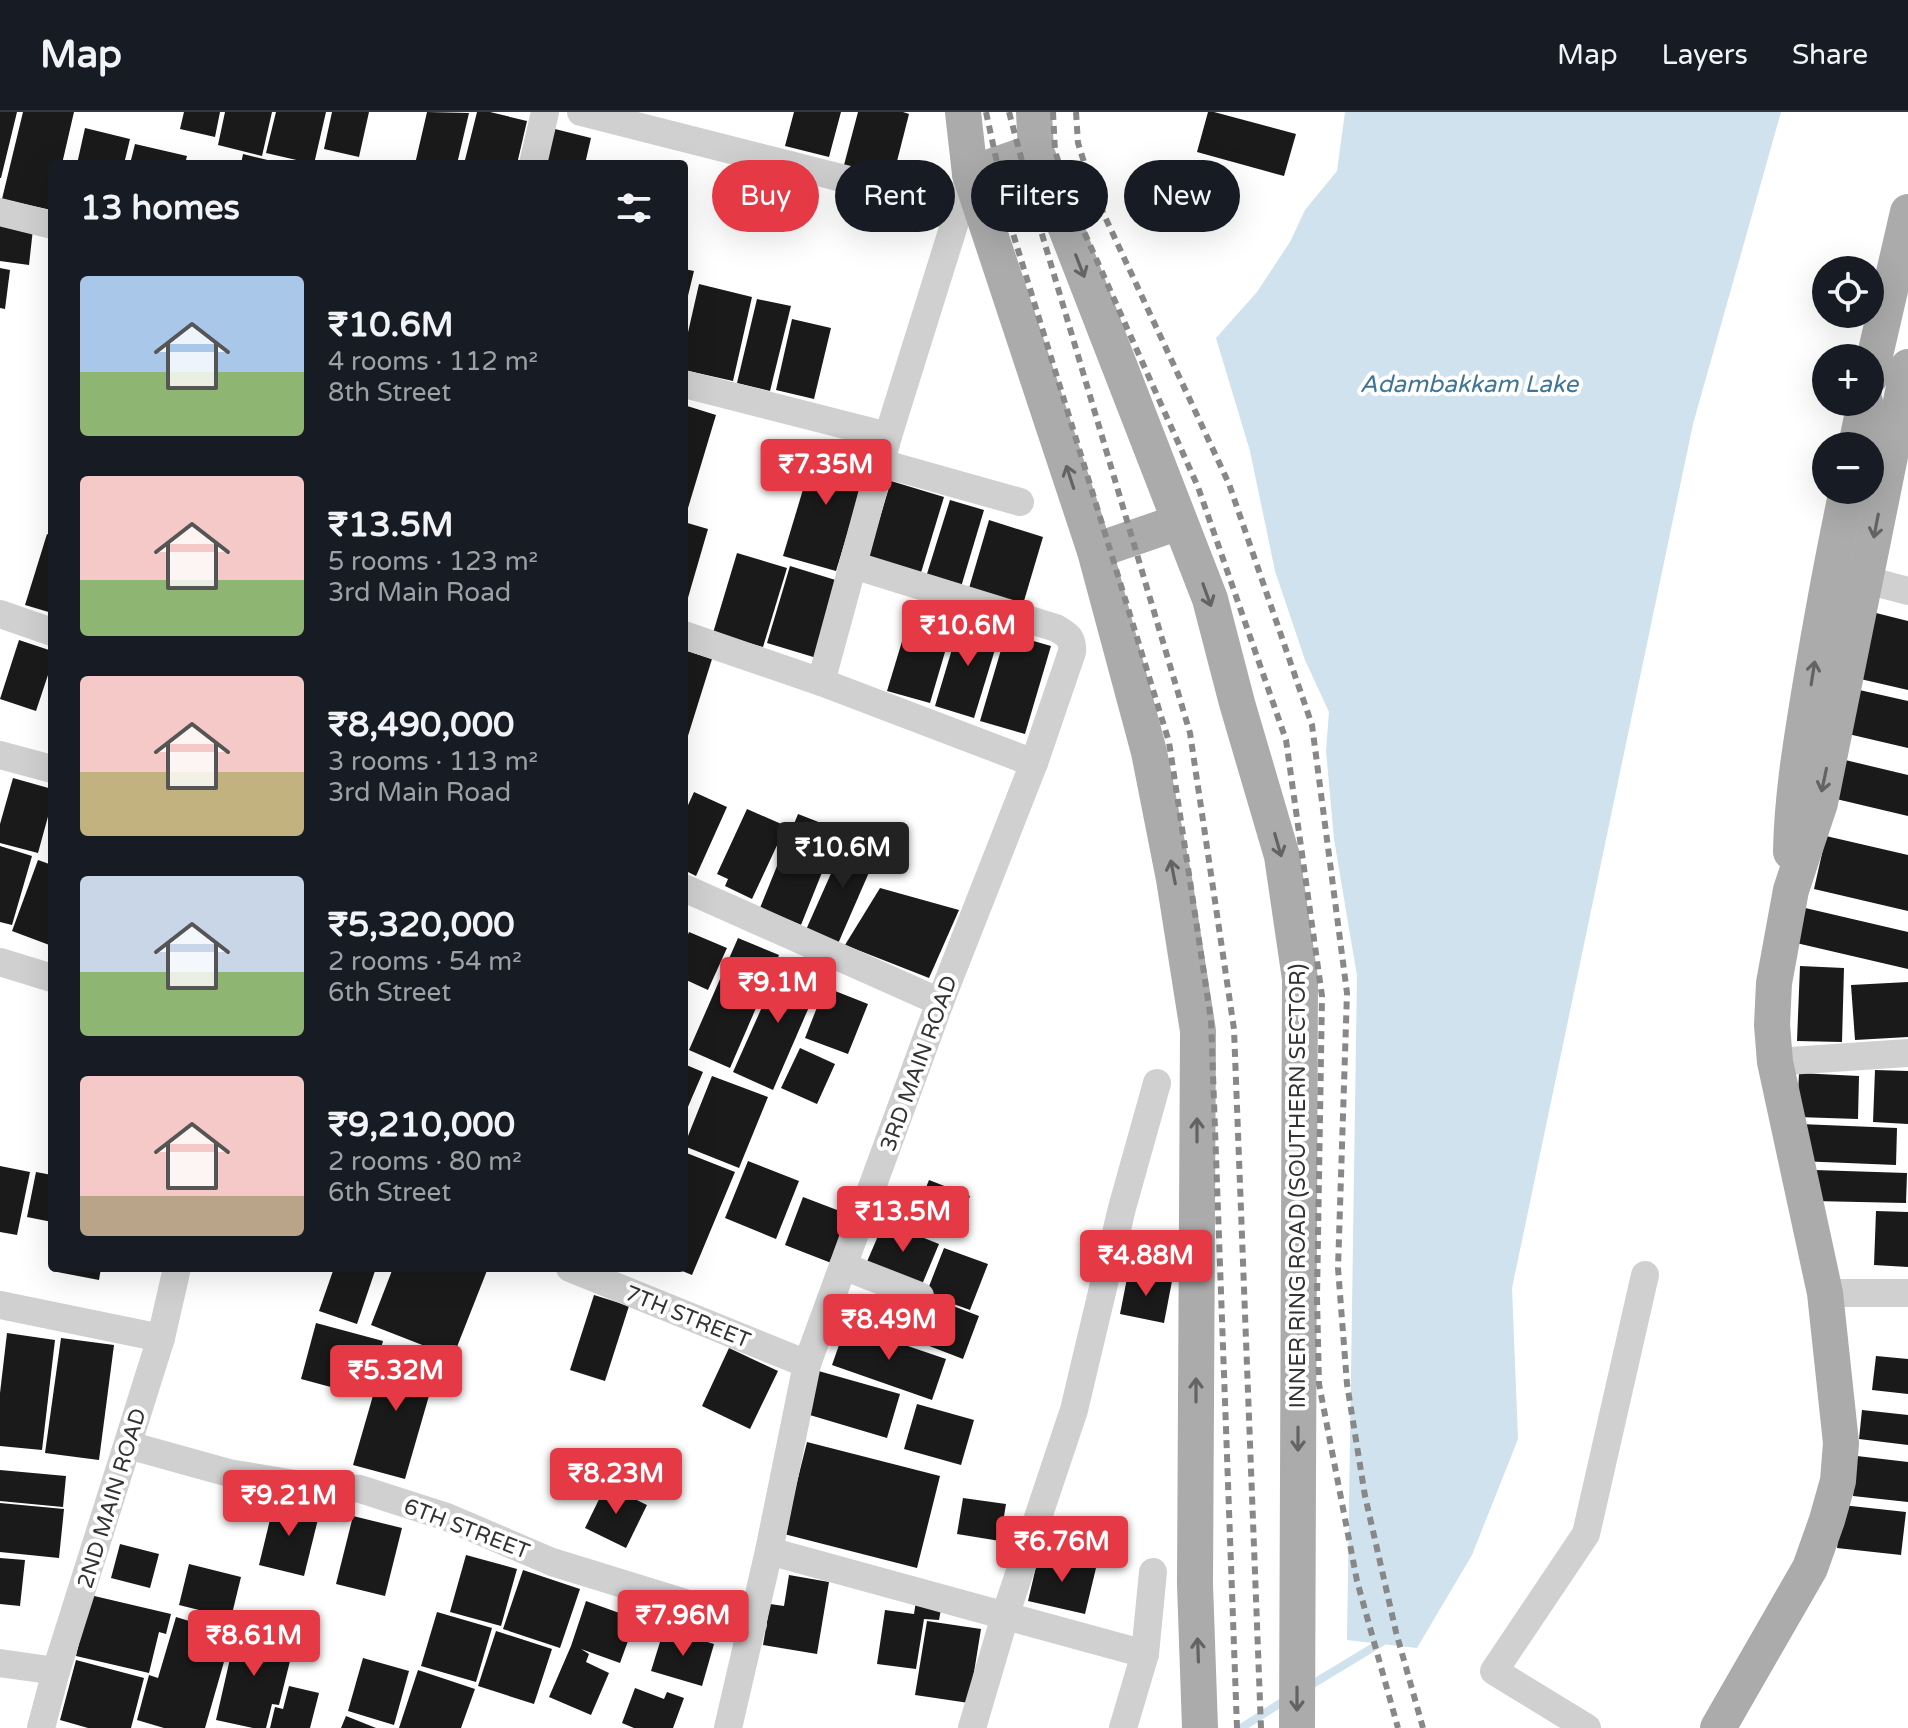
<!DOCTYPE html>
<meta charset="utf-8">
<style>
:root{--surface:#171b24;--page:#242831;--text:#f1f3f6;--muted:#9ea1a6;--line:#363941;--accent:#e63946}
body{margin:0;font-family:"Varela Round",sans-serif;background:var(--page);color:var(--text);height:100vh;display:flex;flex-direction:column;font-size:30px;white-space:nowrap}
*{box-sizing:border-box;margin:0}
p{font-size:26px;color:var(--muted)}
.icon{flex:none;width:44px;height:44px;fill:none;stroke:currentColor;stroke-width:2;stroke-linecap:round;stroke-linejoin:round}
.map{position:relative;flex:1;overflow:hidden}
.panel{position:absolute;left:48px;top:48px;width:640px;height:1112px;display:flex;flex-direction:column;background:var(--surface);border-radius:8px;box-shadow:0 8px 32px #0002}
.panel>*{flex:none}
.guide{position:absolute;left:712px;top:48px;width:760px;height:72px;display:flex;gap:16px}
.tools{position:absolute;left:1812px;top:144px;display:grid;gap:16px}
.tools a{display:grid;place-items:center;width:72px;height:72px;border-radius:50%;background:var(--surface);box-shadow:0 8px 32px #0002;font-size:40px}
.price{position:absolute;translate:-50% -68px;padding:0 18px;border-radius:8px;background:var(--accent);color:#fff;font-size:26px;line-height:52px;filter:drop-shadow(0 2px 4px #0008)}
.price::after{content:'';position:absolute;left:50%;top:48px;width:24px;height:18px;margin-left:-12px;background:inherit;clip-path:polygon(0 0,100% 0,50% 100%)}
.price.on{background:#222;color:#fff}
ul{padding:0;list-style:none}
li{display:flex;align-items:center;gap:24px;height:200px;padding:0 32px}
li span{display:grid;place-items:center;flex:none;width:224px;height:160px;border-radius:8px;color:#555}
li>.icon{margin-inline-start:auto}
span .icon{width:96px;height:96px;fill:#fffc;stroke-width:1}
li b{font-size:34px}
h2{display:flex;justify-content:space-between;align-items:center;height:96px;padding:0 32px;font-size:34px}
.tag{padding:0 28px;border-radius:36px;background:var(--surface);box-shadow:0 8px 32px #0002;font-size:28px;line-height:72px}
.tag.on{background:var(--accent);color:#fff}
header{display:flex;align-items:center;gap:48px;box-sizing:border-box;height:112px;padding:0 40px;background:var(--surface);border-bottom:2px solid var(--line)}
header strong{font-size:38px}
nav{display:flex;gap:44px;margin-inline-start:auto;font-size:28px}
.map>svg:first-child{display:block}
.water{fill:#cfe2ee}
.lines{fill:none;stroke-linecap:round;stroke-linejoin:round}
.stream{stroke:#cfe2ee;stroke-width:8}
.building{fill:#1a1a1a}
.minor{stroke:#d0d0d0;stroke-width:28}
.major{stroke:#ababab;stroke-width:36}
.rail{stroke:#888;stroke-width:6;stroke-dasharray:8 6;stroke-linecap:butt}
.oneway{stroke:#636363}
.labels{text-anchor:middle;stroke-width:8;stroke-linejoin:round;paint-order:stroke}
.street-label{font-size:22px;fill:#333;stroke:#fff}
.water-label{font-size:24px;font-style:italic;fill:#3f7597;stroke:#fff}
</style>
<header>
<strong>Map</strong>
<nav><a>Map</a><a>Layers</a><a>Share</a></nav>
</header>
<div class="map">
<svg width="1908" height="1616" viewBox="0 0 1908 1616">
<rect width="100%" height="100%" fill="#fff"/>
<polygon class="water" points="1345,0 1781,0 1693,312 1512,1176 1518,1327 1472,1443 1417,1536 1347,1528 1357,864 1334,727 1326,639 1329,600 1305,548 1275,459 1250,339 1216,226 1257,180 1290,130 1305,98 1337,59"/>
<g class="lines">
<g class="stream">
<polyline points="1306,1576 1382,1530 1382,1524"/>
<polyline points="1241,1616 1287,1587"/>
</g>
</g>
<g class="building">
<polygon points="0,0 17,0 1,66 0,66"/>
<polygon points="23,0 74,0 62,52 52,52 51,98 2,87"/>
<polygon points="184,0 220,0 215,25 180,17"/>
<polygon points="225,0 272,0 262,44 218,33"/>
<polygon points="276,0 326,0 314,52 266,41"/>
<polygon points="332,0 369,0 359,45 324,37"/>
<polygon points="427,0 469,1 457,52 415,52"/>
<polygon points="477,0 490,0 527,9 517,52 464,52"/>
<polygon points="794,0 841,0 829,45 785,34"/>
<polygon points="858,0 903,0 909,2 893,65 844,53"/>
<polygon points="1208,0 1214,0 1296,22 1284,64 1197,40"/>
<polygon points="85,16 130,27 124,52 77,52"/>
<polygon points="551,16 591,26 585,52 543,52"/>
<polygon points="135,32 187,44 185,52 130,52"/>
<polygon points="243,42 280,51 280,52 241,52"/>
<polygon points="0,113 33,117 29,153 0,149"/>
<polygon points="0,156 10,158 5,197 0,196"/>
<polygon points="684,157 694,159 685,196 684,196"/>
<polygon points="699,172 752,185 733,269 684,258 684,238"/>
<polygon points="757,187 791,194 770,279 737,271"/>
<polygon points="792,207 831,216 814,287 776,278"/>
<polygon points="684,293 716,303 685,406 684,406"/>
<polygon points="817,331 870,347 836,459 783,444"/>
<polygon points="891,369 944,385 920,464 867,448"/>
<polygon points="950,388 984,398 961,475 926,465"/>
<polygon points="989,408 1043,425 1021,499 967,483"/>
<polygon points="684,410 708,417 685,496 684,495"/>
<polygon points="47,422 52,424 52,501 25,493"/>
<polygon points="737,441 787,456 763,535 713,521"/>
<polygon points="790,454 842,470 820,547 767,531"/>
<polygon points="913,493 955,506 930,591 887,579"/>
<polygon points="1872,500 1908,509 1908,578 1856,566"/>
<polygon points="961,507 1001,518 974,606 935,594"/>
<polygon points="1006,521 1051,534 1025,622 980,609"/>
<polygon points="19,528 52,539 52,551 36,599 0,587"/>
<polygon points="684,538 712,547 687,627 684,626"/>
<polygon points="1855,577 1908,589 1908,636 1844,621"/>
<polygon points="1841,647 1908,663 1908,704 1832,686"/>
<polygon points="13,666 52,677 52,690 38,741 0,731 0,712"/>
<polygon points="694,680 727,695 696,764 684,758 684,702"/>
<polygon points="747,697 786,714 752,787 725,774 728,767 717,762"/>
<polygon points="798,702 839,718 801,813 760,796"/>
<polygon points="849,721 880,735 837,834 805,820"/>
<polygon points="1826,724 1908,743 1908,799 1814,777"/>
<polygon points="0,734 32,744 12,813 0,810"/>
<polygon points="38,748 52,753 52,834 12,819"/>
<polygon points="880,776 959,798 929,866 845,833"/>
<polygon points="1801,795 1908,820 1908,857 1792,830"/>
<polygon points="689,820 727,836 708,878 684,867 684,832"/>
<polygon points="738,826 779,843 730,956 689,938"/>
<polygon points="783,848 822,865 773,978 733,960"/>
<polygon points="1800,854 1844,856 1842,930 1797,929"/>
<polygon points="1908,870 1908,925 1855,928 1851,873"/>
<polygon points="825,875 868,892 848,942 805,926"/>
<polygon points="800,936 835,952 817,992 781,976"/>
<polygon points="684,952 703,960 684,1004"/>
<polygon points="1875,958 1908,959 1908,1012 1873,1010"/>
<polygon points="1799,961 1859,964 1858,1007 1797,1005"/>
<polygon points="712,964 768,985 739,1056 684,1034"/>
<polygon points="1800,1012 1897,1016 1896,1053 1798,1049"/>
<polygon points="684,1040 735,1060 692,1163 675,1156 684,1156"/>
<polygon points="748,1049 799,1069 776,1127 725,1106"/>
<polygon points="0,1054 30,1060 17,1123 0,1120"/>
<polygon points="1814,1058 1907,1061 1906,1091 1813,1089"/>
<polygon points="36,1060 52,1063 52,1110 27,1105"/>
<polygon points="929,1068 970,1084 954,1124 913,1108"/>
<polygon points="803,1085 858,1106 839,1154 785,1133"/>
<polygon points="1876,1099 1908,1100 1908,1155 1874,1153"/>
<polygon points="884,1110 939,1132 921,1175 866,1152"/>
<polygon points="1118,1119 1149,1124 1143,1155 1112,1149"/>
<polygon points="944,1136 988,1152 970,1198 926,1182"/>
<polygon points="53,1156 101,1156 99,1168 52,1159"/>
<polygon points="334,1156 376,1156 357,1212 319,1199"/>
<polygon points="393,1156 488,1156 453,1245 371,1213"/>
<polygon points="1128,1161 1172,1169 1164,1211 1120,1202"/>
<polygon points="922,1182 979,1204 963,1247 906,1225"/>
<polygon points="594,1183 629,1194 605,1269 570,1258"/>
<polygon points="316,1211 383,1229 368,1285 301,1267"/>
<polygon points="846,1213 946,1247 932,1288 832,1253"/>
<polygon points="7,1221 55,1228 42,1338 0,1334 0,1281"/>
<polygon points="61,1226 114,1233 99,1348 45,1341"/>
<polygon points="387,1235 439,1249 405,1367 353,1353"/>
<polygon points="729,1236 778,1259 750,1317 702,1294"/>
<polygon points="1876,1244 1908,1247 1908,1282 1872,1278"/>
<polygon points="815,1258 900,1282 887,1326 803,1301"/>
<polygon points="917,1292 974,1308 961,1353 904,1337"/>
<polygon points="1862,1298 1908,1303 1908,1333 1859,1327"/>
<polygon points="807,1330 940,1364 917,1456 784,1422"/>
<polygon points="1857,1344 1908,1350 1908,1390 1853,1384"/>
<polygon points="0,1358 66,1364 63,1395 0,1389"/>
<polygon points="606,1373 647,1393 626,1436 585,1416"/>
<polygon points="963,1386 1006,1392 1000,1429 957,1422"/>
<polygon points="275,1387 320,1399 304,1464 259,1453"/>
<polygon points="0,1391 64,1397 59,1446 0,1440"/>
<polygon points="1842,1393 1906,1400 1901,1443 1837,1436"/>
<polygon points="353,1404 402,1416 385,1484 336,1472"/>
<polygon points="120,1432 159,1442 150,1476 111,1466"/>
<polygon points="1039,1442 1096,1456 1085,1502 1028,1489"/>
<polygon points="466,1443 517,1457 501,1514 450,1500"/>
<polygon points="0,1446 25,1448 20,1494 0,1492"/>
<polygon points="189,1452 241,1465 231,1506 179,1493"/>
<polygon points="523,1458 580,1477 560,1536 503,1517"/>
<polygon points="789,1463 829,1470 817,1542 763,1533 770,1492 784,1494"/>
<polygon points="90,1483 171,1502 166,1522 159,1520 149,1561 76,1544"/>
<polygon points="586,1489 636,1507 620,1551 581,1537 589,1542 586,1550 609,1561 591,1603 549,1585 571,1534"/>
<polygon points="916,1489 942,1492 939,1508 924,1507 916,1557 877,1552 885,1498 914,1502"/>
<polygon points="437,1500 492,1516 476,1570 421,1554"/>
<polygon points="176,1505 232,1522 205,1616 164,1616 137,1608 149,1563 158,1566"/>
<polygon points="927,1509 981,1517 969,1591 915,1583"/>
<polygon points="237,1516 295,1529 279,1593 272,1592 266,1616 253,1616 216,1608"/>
<polygon points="664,1517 714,1532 702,1574 651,1559"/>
<polygon points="496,1519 552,1537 534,1592 478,1574"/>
<polygon points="363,1546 409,1559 394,1613 348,1599"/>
<polygon points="76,1548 144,1566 131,1616 88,1616 60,1608"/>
<polygon points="418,1558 475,1577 461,1616 399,1616"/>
<polygon points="289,1574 319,1581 310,1616 270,1616 275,1595 283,1597"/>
<polygon points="635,1576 664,1587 667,1580 684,1586 673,1616 634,1616 622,1611"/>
<polygon points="346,1604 376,1616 341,1616"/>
</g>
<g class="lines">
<g class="minor">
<polyline points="581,0 960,96"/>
<polyline points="533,52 545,0"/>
<polyline points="0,100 52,113"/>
<polyline points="684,272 888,324"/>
<polyline points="881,351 1020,390"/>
<path d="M 853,453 L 1056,516 C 1068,523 1073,526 1072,540 L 1034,651"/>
<polyline points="1847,463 1908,479"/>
<polyline points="0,502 52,520"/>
<polyline points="684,523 821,570 1034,651 940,890 807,1252 769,1439 728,1616"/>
<polyline points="821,570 888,324 970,62"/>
<polyline points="0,643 52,657"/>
<polyline points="684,776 940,890"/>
<polyline points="0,850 52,866"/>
<polyline points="1775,950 1908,941"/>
<polyline points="843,1154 920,1184"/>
<polyline points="570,1156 807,1252"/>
<polyline points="1825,1181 1908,1181"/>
<polyline points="0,1193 161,1226"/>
<polyline points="128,1333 229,1361 295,1372 360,1377 447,1405 552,1450 753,1512"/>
<polyline points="769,1439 1145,1542"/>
<polyline points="0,1551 56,1559"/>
<polyline points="41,1616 56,1559 161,1226 177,1156"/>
<polyline points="972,1616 1005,1504 1074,1298 1122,1096 1157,971"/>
<polyline points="1123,1616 1145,1542 1153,1460"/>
<polyline points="1587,1616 1494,1559 1586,1422 1645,1163"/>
</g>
<g class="major">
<polyline points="963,0 970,62 1095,439 1149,640 1174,767 1198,919 1195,1472 1200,1616"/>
<polyline points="1034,0 1036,39 1210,487 1237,591 1282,744 1300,867 1297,1616"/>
<polyline points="970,62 1036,39"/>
<polyline points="1870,265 1908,100"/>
<polyline points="1856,334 1865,290"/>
<polyline points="1095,439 1179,410"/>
<path d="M 1791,740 C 1792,684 1801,631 1810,576 C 1821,510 1833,444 1847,378"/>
<polyline points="1718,1616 1810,1456 1827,1408 1838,1369 1841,1331 1825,1181 1775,950 1772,913 1774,871 1791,778 1820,691 1908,255"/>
</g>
<g class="rail">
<polyline points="986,0 1011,115 1169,630 1211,908 1237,1616"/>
<polyline points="1009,0 1036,102 1190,621 1234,917 1261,1616"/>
<polyline points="1053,0 1055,39 1073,95 1198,375 1286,628 1322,884 1317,1186 1319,1272 1357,1469 1398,1616"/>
<polyline points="1076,0 1078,31 1093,79 1229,372 1312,613 1347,881 1338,1156 1347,1272 1365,1384 1396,1520 1423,1616"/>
</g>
</g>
<defs><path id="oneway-shaft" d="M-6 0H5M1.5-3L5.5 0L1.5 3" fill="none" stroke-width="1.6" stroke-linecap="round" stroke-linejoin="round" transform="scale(2)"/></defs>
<g class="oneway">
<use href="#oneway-shaft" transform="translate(1080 154) rotate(69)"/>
<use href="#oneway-shaft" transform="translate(1070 365) rotate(-108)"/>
<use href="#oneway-shaft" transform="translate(1876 414) rotate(101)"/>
<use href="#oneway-shaft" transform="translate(1207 483) rotate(70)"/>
<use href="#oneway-shaft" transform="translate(1813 561) rotate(-81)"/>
<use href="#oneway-shaft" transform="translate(1824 668) rotate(102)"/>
<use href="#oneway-shaft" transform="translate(1278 733) rotate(74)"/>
<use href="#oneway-shaft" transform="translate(1173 760) rotate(-101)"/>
<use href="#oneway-shaft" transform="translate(1197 1018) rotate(-90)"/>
<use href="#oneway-shaft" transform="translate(1196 1278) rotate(-90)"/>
<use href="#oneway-shaft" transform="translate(1298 1327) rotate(90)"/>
<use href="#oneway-shaft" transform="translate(1198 1538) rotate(-92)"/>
<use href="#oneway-shaft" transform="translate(1297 1587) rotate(90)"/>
</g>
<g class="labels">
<g class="street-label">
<text transform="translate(918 951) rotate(-70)" y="8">3RD MAIN ROAD</text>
<text transform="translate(1297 1074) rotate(-90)" y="8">INNER RING ROAD (SOUTHERN SECTOR)</text>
<text transform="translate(688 1204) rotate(22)" y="8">7TH STREET</text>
<text transform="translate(111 1386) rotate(-73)" y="8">2ND MAIN ROAD</text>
<text transform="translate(467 1416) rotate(21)" y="8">6TH STREET</text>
</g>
<g class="water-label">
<text x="1469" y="280">Adambakkam Lake</text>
</g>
</g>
</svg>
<div class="tools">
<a><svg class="icon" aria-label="locate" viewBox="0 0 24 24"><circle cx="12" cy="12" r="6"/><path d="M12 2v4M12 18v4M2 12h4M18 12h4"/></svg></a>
<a>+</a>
<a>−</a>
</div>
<b class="price" style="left:826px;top:395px">₹7.35M</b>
<b class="price" style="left:968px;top:556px">₹10.6M</b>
<b class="price on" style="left:843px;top:778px">₹10.6M</b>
<b class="price" style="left:778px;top:913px">₹9.1M</b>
<b class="price" style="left:903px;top:1142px">₹13.5M</b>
<b class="price" style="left:1146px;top:1186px">₹4.88M</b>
<b class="price" style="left:889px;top:1250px">₹8.49M</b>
<b class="price" style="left:396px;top:1301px">₹5.32M</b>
<b class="price" style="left:616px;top:1404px">₹8.23M</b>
<b class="price" style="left:289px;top:1426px">₹9.21M</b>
<b class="price" style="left:1062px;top:1472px">₹6.76M</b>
<b class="price" style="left:683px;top:1546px">₹7.96M</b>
<b class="price" style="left:254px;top:1566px">₹8.61M</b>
<div class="guide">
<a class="tag on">Buy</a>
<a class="tag">Rent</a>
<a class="tag">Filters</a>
<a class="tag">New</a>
</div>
<section class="panel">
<h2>13 homes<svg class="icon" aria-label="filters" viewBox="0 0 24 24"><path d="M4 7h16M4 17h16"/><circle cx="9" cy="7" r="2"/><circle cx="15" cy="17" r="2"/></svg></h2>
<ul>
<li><span style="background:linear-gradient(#a9c7e8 60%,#8fb573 0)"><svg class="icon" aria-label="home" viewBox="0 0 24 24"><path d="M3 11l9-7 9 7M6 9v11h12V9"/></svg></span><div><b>₹10.6M</b><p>4 rooms · 112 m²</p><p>8th Street</p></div></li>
<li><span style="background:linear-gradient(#f6c9c9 65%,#8fb573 0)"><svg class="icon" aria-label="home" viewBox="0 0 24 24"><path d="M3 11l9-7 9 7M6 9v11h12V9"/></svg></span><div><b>₹13.5M</b><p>5 rooms · 123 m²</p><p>3rd Main Road</p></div></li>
<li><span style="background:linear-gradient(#f6c9c9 60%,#c2b280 0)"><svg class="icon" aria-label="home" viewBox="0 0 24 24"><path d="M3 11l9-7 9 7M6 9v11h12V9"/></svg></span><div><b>₹8,490,000</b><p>3 rooms · 113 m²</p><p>3rd Main Road</p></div></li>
<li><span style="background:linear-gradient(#c9d6e8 60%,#8fb573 0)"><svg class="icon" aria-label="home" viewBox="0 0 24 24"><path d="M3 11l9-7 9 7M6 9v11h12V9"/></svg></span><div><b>₹5,320,000</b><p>2 rooms · 54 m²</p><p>6th Street</p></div></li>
<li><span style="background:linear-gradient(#f6c9c9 75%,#b9a48a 0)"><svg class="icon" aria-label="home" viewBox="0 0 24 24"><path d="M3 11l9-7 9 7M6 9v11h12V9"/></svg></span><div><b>₹9,210,000</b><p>2 rooms · 80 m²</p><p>6th Street</p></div></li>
</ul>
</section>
</div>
